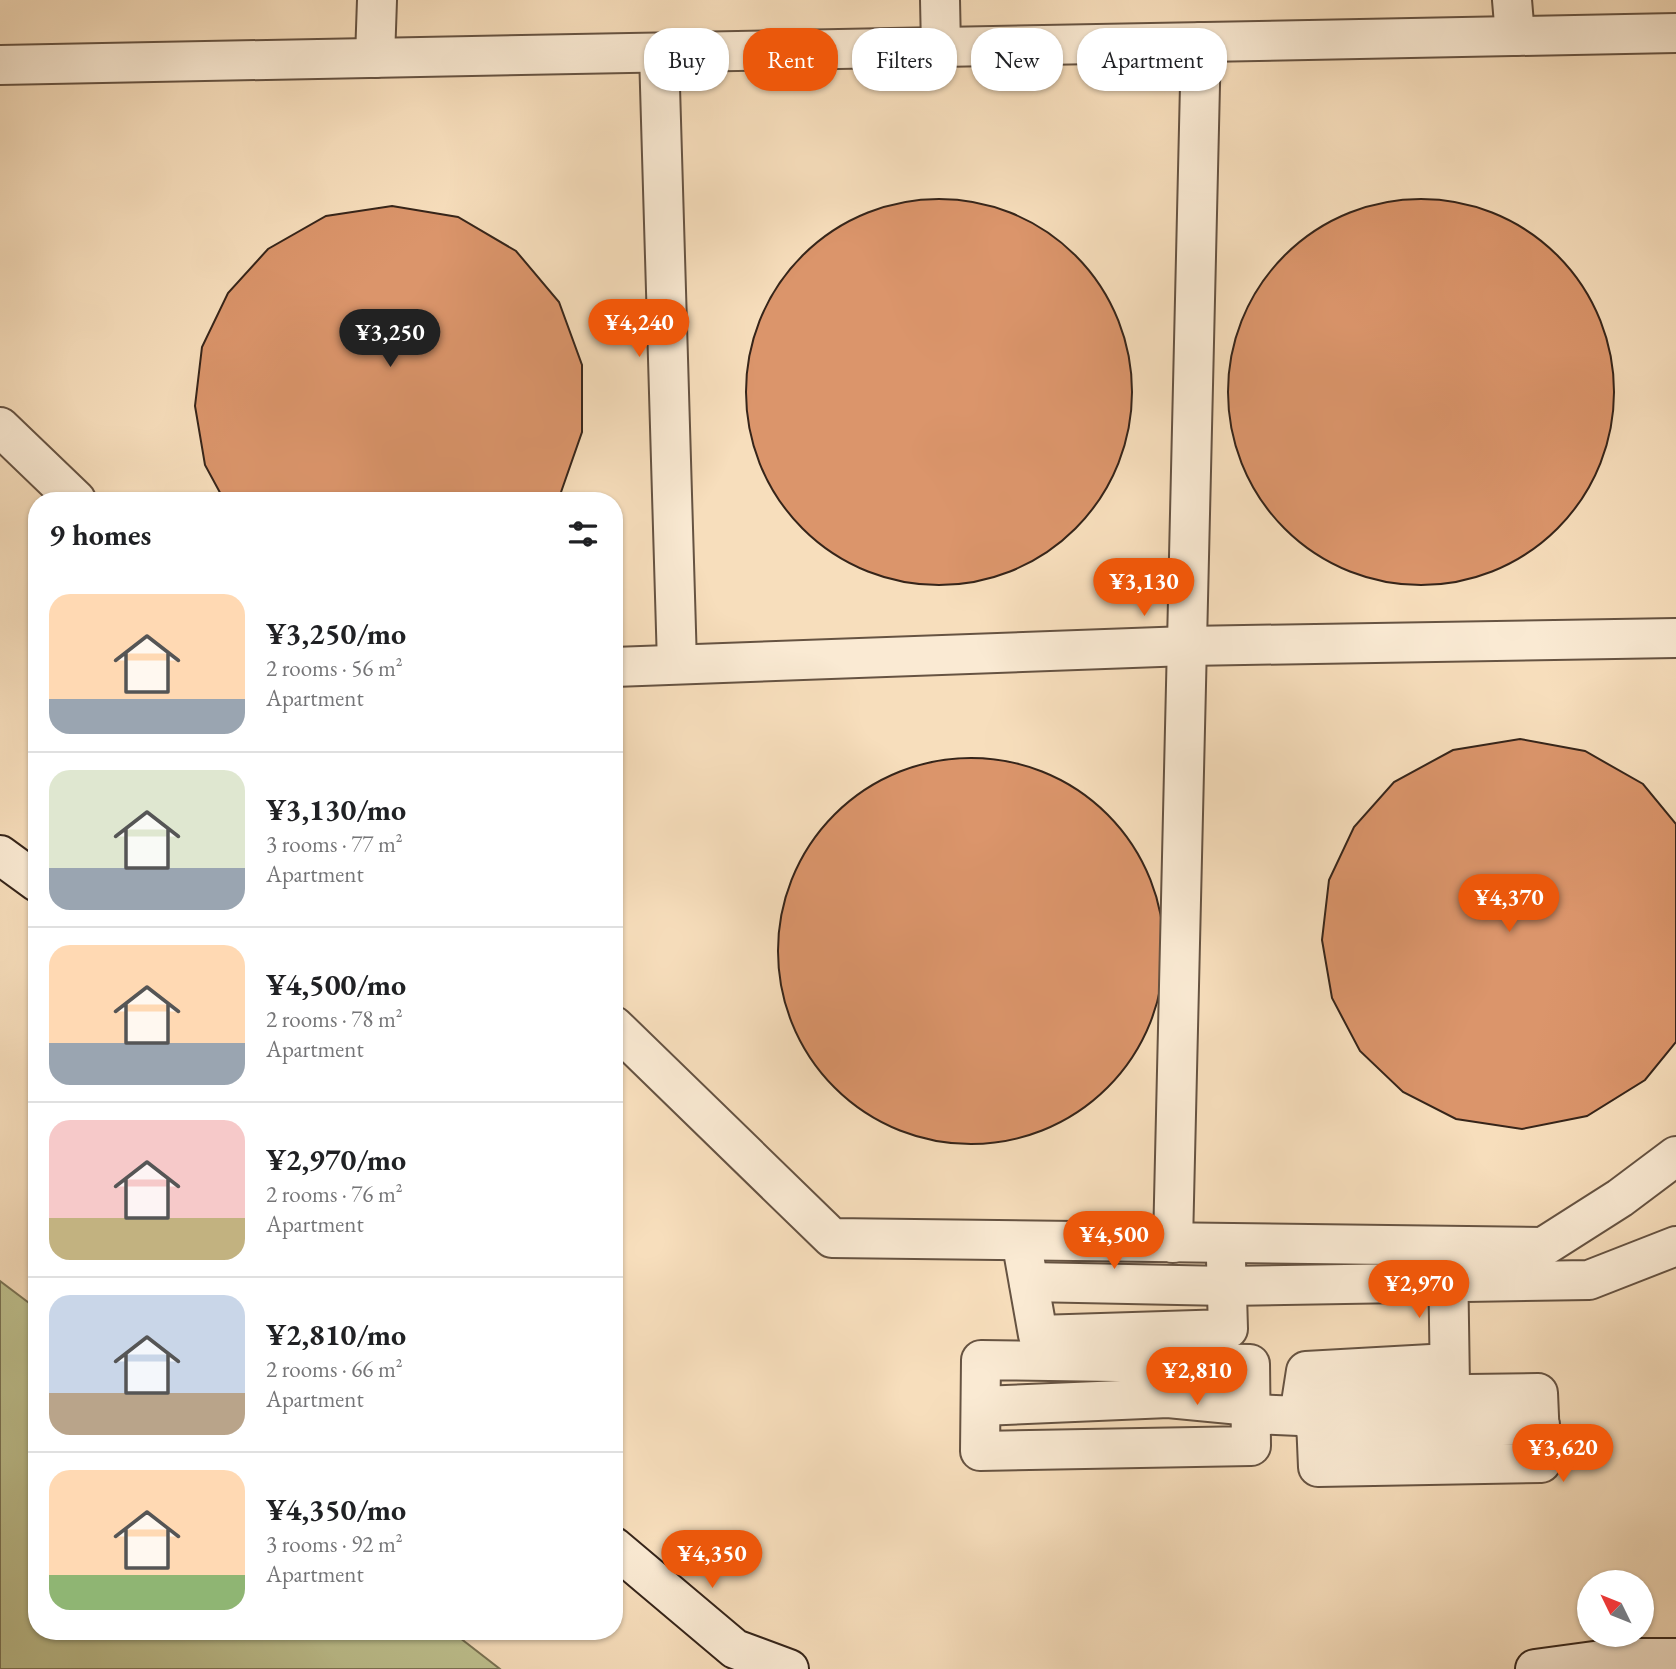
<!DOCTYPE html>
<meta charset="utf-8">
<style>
:root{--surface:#fff;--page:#f6f6f6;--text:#202124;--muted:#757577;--line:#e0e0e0;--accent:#ea580c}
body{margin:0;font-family:"EB Garamond",serif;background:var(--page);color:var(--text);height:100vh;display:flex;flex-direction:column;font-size:26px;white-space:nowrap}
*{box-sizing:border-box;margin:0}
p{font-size:23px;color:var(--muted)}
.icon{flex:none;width:38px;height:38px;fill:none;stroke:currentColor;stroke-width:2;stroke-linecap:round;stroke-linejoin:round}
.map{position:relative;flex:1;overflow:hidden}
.details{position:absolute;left:28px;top:492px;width:595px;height:1148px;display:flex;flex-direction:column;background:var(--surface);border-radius:28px;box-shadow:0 2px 5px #0004}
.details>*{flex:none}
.top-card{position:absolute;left:644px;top:28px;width:665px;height:63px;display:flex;gap:14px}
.needle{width:46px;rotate:313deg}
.fabs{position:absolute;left:1577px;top:1570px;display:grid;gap:14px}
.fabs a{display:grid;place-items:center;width:77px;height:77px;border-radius:50%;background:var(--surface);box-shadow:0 2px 5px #0004;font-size:35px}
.price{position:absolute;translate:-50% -60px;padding:0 16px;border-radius:24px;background:var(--accent);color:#fff;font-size:23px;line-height:46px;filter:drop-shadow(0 2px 4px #0008)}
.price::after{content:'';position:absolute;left:50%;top:42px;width:21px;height:16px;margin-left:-10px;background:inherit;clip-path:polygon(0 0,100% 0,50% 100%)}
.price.active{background:#222;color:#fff}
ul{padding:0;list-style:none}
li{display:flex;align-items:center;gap:21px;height:175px;padding:0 21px}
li+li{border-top:2px solid var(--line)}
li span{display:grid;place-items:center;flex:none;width:196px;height:140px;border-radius:21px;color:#555}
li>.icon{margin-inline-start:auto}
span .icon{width:84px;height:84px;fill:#fffc;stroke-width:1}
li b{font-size:30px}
h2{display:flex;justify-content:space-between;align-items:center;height:84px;padding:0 21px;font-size:30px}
.pill{padding:0 24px;border-radius:28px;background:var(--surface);box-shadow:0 2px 5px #0004;font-size:24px;line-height:63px}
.pill.active{background:var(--accent);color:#fff}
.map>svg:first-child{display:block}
.green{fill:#bec18f;stroke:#7a7354;stroke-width:2}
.building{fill:#db956b;stroke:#36251a;stroke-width:2}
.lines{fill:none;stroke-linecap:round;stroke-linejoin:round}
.street-casing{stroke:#665342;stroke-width:42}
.secondary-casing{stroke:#36251a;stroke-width:42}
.street{stroke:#faead3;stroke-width:38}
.secondary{stroke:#faead3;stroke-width:38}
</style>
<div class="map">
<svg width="1676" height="1669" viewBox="0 0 1676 1669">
<rect width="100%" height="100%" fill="#f7debc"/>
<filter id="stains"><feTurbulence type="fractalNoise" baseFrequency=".00286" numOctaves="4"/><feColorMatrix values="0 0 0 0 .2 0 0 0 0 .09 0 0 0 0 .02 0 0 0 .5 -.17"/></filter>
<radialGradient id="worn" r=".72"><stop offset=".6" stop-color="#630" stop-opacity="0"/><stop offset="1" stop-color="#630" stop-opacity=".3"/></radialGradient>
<polygon class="green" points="0,1281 37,1309 37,1631 451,1631 500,1669 0,1669"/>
<g class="building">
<circle cx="1421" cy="392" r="193"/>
<circle cx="939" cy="392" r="193"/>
<polygon points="392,206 458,217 516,251 559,302 582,365 582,432 560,495 555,500 224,500 205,465 195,406 202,347 228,293 268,249 326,216"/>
<polygon points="1520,739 1585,751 1643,784 1676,824 1676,1042 1645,1080 1587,1116 1522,1129 1456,1119 1403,1092 1360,1051 1332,998 1322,940 1329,880 1354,827 1394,782 1453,750"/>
<circle cx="971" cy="951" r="193"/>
</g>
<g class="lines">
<g class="street-casing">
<g id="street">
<polyline points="940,0 941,47"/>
<polyline points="1512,0 1515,36"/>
<polyline points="659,53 677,664"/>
<polyline points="375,58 377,0"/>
<polyline points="0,65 1676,33"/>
<polyline points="0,427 76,500"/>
<polyline points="614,667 1187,646 1676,638"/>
<polyline points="614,1026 832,1238 1543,1247 1620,1198 1676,1156"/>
<polyline points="1173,1243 1201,42"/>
<polyline points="1024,1256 1038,1335 1228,1329 1226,1260"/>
<polyline points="1448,1258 1450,1386"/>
<polyline points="1029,1282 1227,1286 1589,1280 1676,1246"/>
<polygon points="981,1360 1250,1364 1251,1446 980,1451"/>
<polygon points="1538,1393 1541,1463 1318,1467 1315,1396"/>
<polyline points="981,1406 1168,1398 1251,1406"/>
<polyline points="1251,1414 1299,1416 1306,1371 1449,1363"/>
<path d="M 1316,1431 C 1391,1433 1465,1426 1540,1425"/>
</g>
</g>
<g class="secondary-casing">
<g id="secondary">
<polyline points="0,855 37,882"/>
<polyline points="614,1547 735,1649 789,1669"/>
<polyline points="1535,1669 1616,1658 1676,1658"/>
</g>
</g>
<use href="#street" class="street"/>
<use href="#secondary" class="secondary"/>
</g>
<rect width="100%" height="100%" filter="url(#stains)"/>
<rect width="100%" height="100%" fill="url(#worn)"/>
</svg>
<div class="fabs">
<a><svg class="needle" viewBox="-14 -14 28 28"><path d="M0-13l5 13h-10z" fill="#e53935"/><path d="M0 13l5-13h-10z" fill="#757577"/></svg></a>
</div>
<b class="price" style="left:639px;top:359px">¥4,240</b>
<b class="price active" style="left:390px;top:369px">¥3,250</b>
<b class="price" style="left:1144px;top:618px">¥3,130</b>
<b class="price" style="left:1509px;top:934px">¥4,370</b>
<b class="price" style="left:1114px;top:1271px">¥4,500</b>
<b class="price" style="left:1419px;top:1320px">¥2,970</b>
<b class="price" style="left:1197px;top:1407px">¥2,810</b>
<b class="price" style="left:1563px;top:1484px">¥3,620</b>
<b class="price" style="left:712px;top:1590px">¥4,350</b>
<div class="top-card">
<a class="pill">Buy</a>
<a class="pill active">Rent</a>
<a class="pill">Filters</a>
<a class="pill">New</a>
<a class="pill">Apartment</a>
</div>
<section class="details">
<h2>9 homes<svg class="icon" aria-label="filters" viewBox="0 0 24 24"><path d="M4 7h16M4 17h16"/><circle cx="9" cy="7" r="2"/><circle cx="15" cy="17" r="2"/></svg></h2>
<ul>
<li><span style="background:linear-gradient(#ffd9b3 75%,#9aa5b1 0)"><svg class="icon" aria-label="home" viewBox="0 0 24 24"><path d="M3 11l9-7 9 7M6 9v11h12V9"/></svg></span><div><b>¥3,250/mo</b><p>2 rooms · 56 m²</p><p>Apartment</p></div></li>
<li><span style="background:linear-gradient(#dfe7d0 70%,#9aa5b1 0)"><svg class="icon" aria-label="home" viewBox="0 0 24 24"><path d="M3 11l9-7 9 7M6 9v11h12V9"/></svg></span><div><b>¥3,130/mo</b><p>3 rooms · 77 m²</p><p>Apartment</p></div></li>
<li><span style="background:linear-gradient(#ffd9b3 70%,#9aa5b1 0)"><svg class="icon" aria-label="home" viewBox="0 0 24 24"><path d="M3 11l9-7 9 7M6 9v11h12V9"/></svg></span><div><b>¥4,500/mo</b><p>2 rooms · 78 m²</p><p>Apartment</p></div></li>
<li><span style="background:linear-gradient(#f6c9c9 70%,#c2b280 0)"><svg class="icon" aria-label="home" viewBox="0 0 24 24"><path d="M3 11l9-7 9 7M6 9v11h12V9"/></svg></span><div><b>¥2,970/mo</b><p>2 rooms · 76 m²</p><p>Apartment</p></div></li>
<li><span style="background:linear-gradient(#c9d6e8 70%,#b9a48a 0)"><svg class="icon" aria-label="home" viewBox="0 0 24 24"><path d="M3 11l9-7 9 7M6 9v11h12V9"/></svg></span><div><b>¥2,810/mo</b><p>2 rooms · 66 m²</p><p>Apartment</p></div></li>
<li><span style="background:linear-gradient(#ffd9b3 75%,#8fb573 0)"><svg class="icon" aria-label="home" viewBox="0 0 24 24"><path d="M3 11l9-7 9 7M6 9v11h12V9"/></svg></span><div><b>¥4,350/mo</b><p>3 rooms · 92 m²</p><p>Apartment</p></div></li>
</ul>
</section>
</div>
